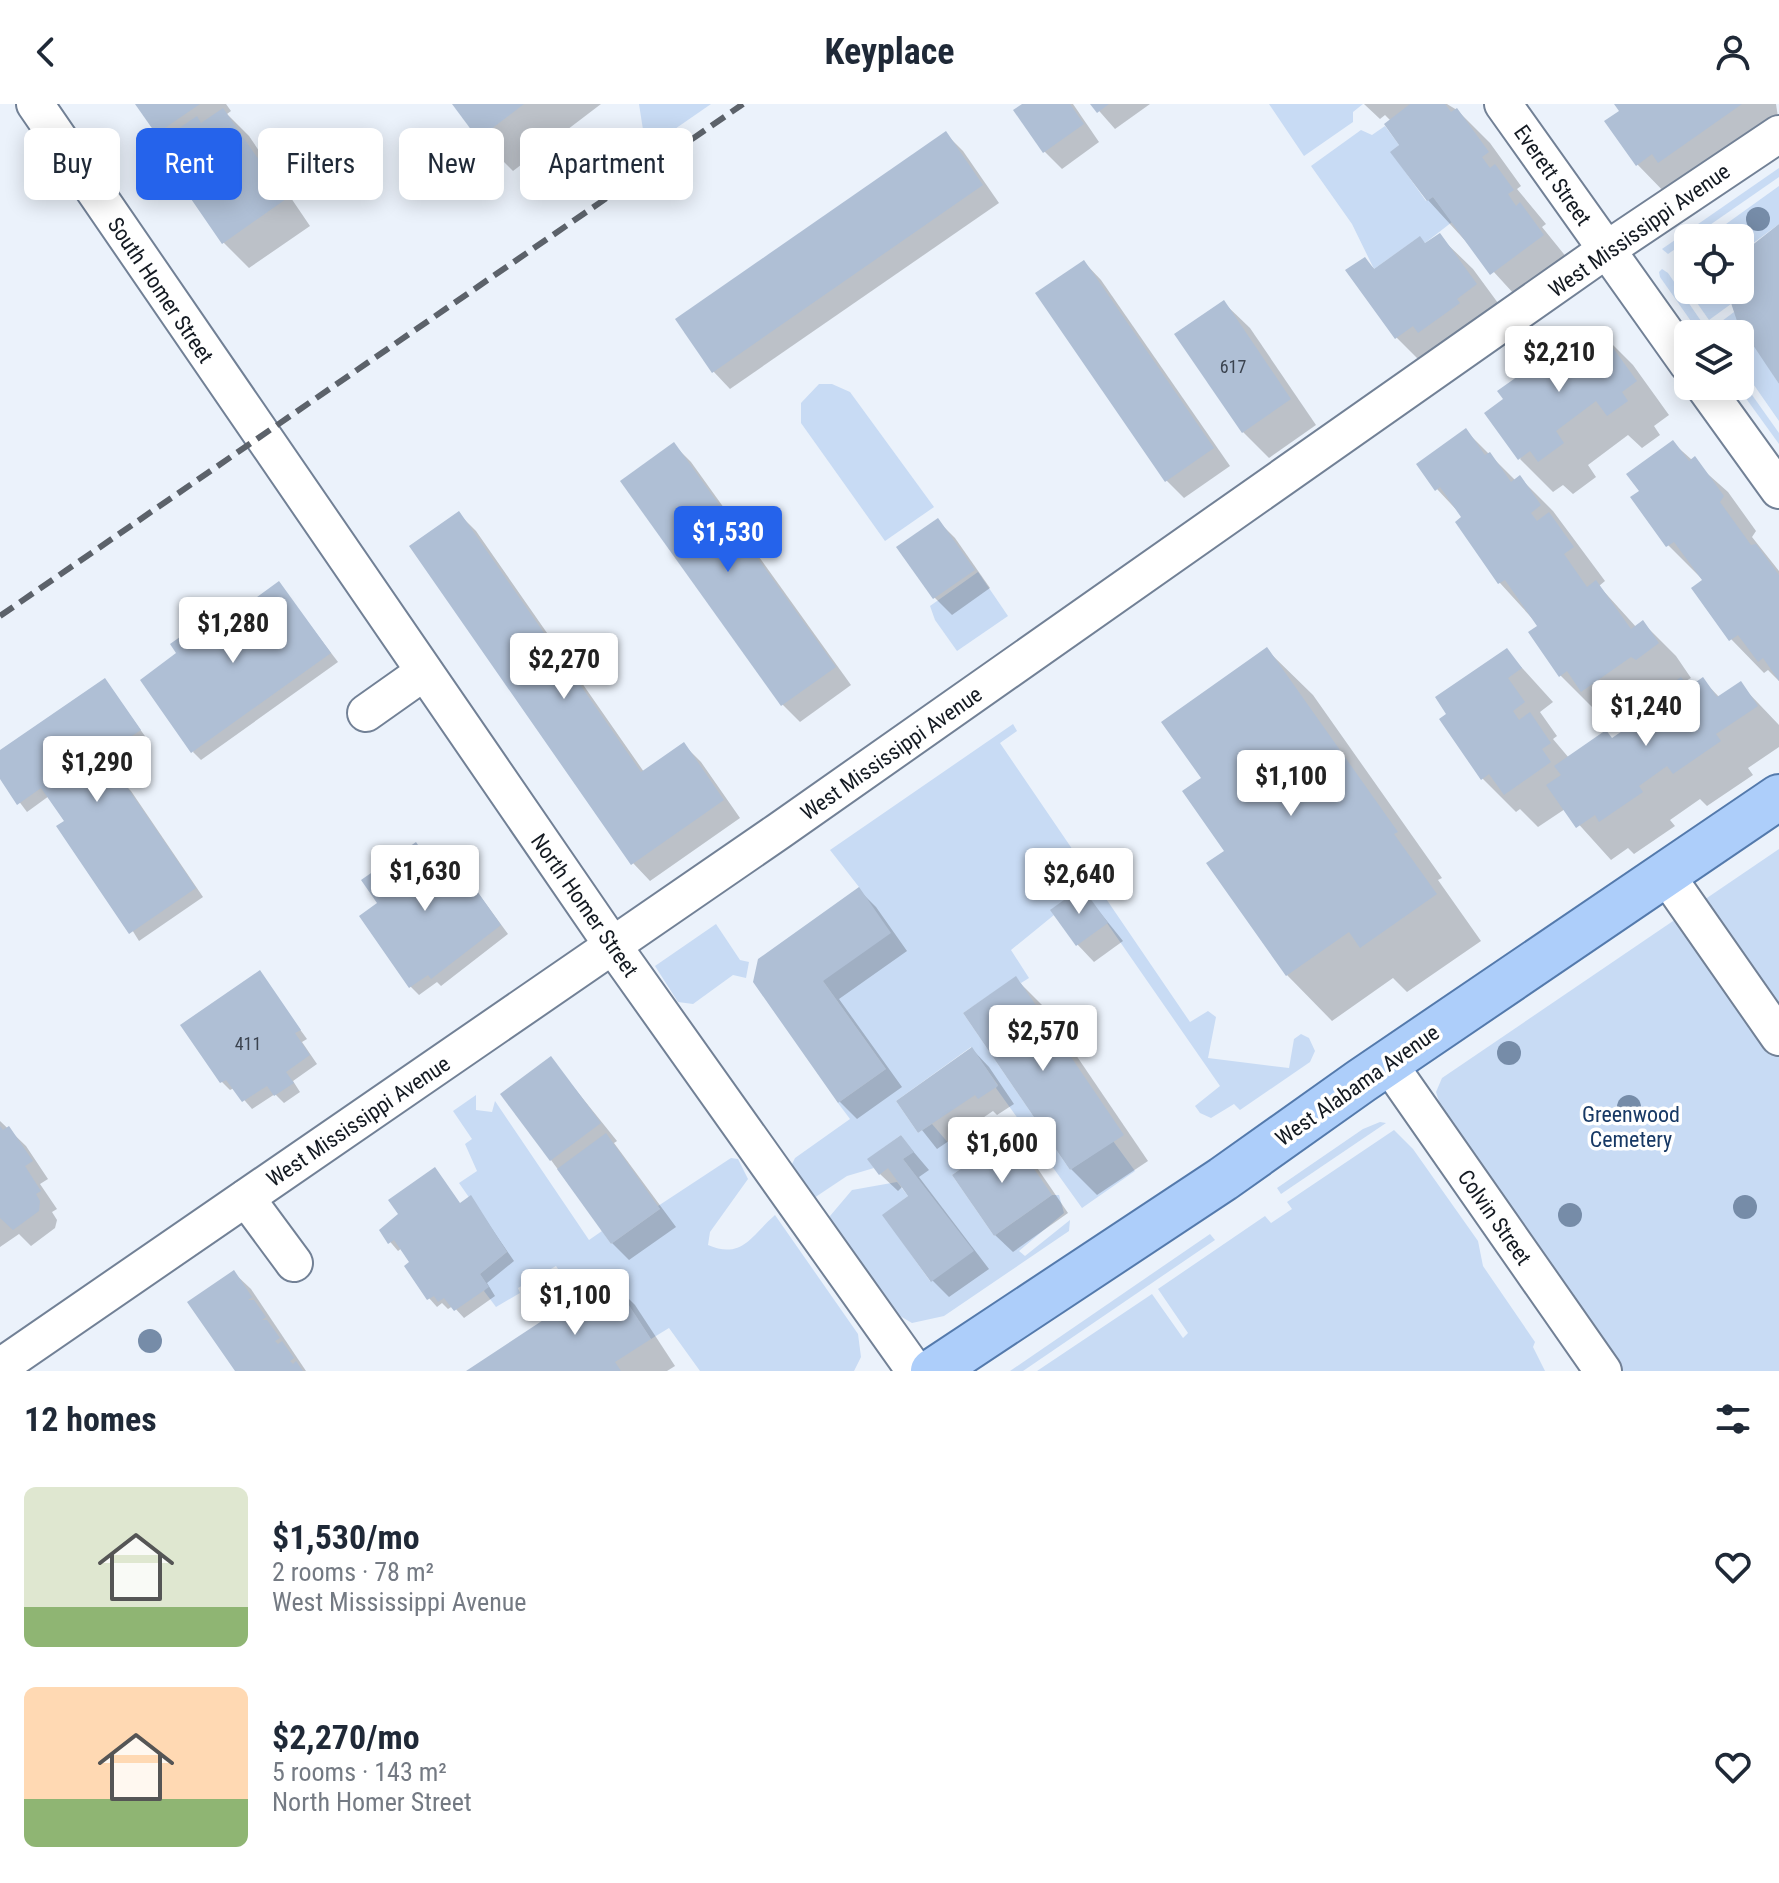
<!DOCTYPE html>
<meta charset="utf-8">
<style>
:root{--surface:#fff;--page:#f6f6f7;--text:#1f2937;--muted:#747a83;--accent:#2563eb}
body{margin:0;font-family:"Roboto Condensed",sans-serif;background:var(--page);color:var(--text);height:100vh;display:flex;flex-direction:column;font-size:30px;white-space:nowrap}
*{box-sizing:border-box;margin:0}
p{font-size:26px;color:var(--muted)}
.icon{flex:none;width:44px;height:44px;fill:none;stroke:currentColor;stroke-width:2;stroke-linecap:round;stroke-linejoin:round}
.map{position:relative;height:1267px;overflow:hidden}
.panel{display:flex;flex-direction:column;background:var(--surface);flex:1}
.panel>*{flex:none}
.top-card{position:absolute;left:24px;top:24px;width:800px;height:72px;display:flex;gap:16px}
.controls{position:absolute;left:1674px;top:120px;display:grid;gap:16px}
.controls a{display:grid;place-items:center;width:80px;height:80px;border-radius:12px;background:var(--surface);box-shadow:0 4px 20px #0003;font-size:40px}
.price{position:absolute;translate:-50% -68px;padding:0 18px;border-radius:8px;background:#fff;color:#222;font-size:26px;line-height:52px;filter:drop-shadow(0 2px 4px #0008)}
.price::after{content:'';position:absolute;left:50%;top:48px;width:24px;height:18px;margin-left:-12px;background:inherit;clip-path:polygon(0 0,100% 0,50% 100%)}
.price.on{background:var(--accent);color:#fff}
ul{padding:0;list-style:none}
li{display:flex;align-items:center;gap:24px;height:200px;padding:0 24px}
li span{display:grid;place-items:center;flex:none;width:224px;height:160px;border-radius:12px;color:#555}
li>.icon{margin-inline-start:auto}
span .icon{width:96px;height:96px;fill:#fffc;stroke-width:1}
li b{font-size:34px}
h2{display:flex;justify-content:space-between;align-items:center;height:96px;padding:0 24px;font-size:34px}
.pill{padding:0 28px;border-radius:12px;background:var(--surface);box-shadow:0 4px 20px #0003;font-size:28px;line-height:72px}
.pill.on{background:var(--accent);color:#fff}
header{display:flex;justify-content:space-between;align-items:center;height:104px;padding:0 24px;background:var(--surface);font-size:36px;font-weight:700}
.map>svg:first-child{display:block}
.green{fill:#c8dbf4}
.shadow{fill:#0003}
.building{fill:#afbfd5}
.lines{fill:none;stroke-linecap:round;stroke-linejoin:round}
.minor-casing{stroke:#728196;stroke-width:40}
.major-casing{stroke:#547aac;stroke-width:48}
.minor{stroke:#fff;stroke-width:36}
.major{stroke:#adcefa;stroke-width:44}
.rail{stroke:#5c626a;stroke-width:6;stroke-dasharray:16 8;stroke-linecap:butt}
.tree{fill:#768ca8}
.labels{text-anchor:middle;stroke-width:7;stroke-linejoin:round;paint-order:stroke}
.number-label{font-size:18px;fill:#3b434f}
.street-label{font-size:22px;fill:#141a22;stroke:#fff}
.park-label{font-size:22px;fill:#173965;stroke:#fff}
</style>
<header><svg class="icon" aria-label="back" viewBox="0 0 24 24"><path d="M15 5l-7 7 7 7"/></svg>Keyplace<svg class="icon" aria-label="person" viewBox="0 0 24 24"><circle cx="12" cy="8" r="4"/><path d="M4 21q1-7 8-7t8 7"/></svg></header>
<div class="map">
<svg width="1779" height="1267" viewBox="0 0 1779 1267">
<rect width="100%" height="100%" fill="#ebf2fb"/>
<g class="green">
<polygon points="639,0 711,0 646,45"/>
<polygon points="1269,0 1363,0 1353,8 1353,18 1304,52"/>
<polygon points="1385,22 1399,41 1391,48 1426,97 1433,93 1452,118 1425,139 1419,133 1374,165 1352,120 1311,62 1361,26 1372,31"/>
<polygon points="1779,64 1779,73 1668,150 1662,145"/>
<polygon points="1779,82 1779,120 1744,146 1740,134 1735,134 1726,120"/>
<polygon points="1662,165 1668,169 1710,230 1700,230 1660,173 1659,168"/>
<polygon points="1688,186 1730,186 1731,200 1709,216"/>
<polygon points="1734,208 1779,280 1779,317 1740,261 1740,230 1719,230 1714,223"/>
<polygon points="1740,274 1779,329 1779,340 1737,282"/>
<polygon points="819,280 832,280 850,288 934,403 885,437 801,319 801,299"/>
<polygon points="978,468 1008,512 957,547 935,516 930,502"/>
<polygon points="1013,620 1017,627 1000,639 1190,918 1208,907 1216,913 1208,954 1289,964 1294,935 1301,930 1309,934 1315,947 1310,958 1240,1006 1234,1000 1211,1014 1200,1009 1195,1002 1220,982 1082,783 1051,806 1054,811 1011,846 1029,874 1021,879 1016,873 963,909 1070,1066 1113,1037 1135,1067 1082,1104 996,984 998,981 971,943 896,997 918,1029 932,1020 950,1041 972,1033 983,1049 952,1071 994,1132 1052,1091 1059,1091 1064,1109 1019,1147 1025,1152 1070,1116 1069,1127 944,1212 912,1219 895,1209 832,1122 830,1112 852,1086 897,1078 908,1092 883,1111 930,1177 973,1147 903,1055 913,1048 901,1031 868,1055 874,1064 847,1072 814,1094 790,1064 795,1054 850,1015 838,999 886,965 823,877 859,783 830,746"/>
<polygon points="1779,745 1779,1267 1622,1267 1441,1004 1436,988 1442,974"/>
<polygon points="716,820 740,856 749,858 746,874 733,871 693,900 678,898 655,862"/>
<path d="M 476,991 L 476,1006 L 492,1008 L 495,997 L 589,1136 L 602,1127 L 611,1140 L 660,1105 L 658,1102 L 731,1054 L 738,1055 L 748,1075 L 710,1128 L 708,1141 C 742,1156 752,1131 775,1111 L 858,1230 L 861,1253 L 854,1267 L 700,1267 L 669,1224 L 651,1235 L 610,1173 L 578,1194 L 556,1162 L 518,1184 L 520,1189 L 496,1203 L 484,1187 L 488,1182 L 480,1170 L 507,1148 L 459,1079 L 477,1067 L 465,1040 L 472,1035 L 453,1007 Z"/>
<polygon points="1380,1018 1386,1019 1281,1090 1277,1084 1363,1025"/>
<polygon points="1394,1026 1413,1045 1478,1137 1483,1162 1535,1238 1533,1243 1545,1267 1037,1267 1152,1190 1183,1234 1188,1229 1158,1185 1265,1112 1271,1119 1292,1105 1287,1098"/>
<polygon points="1210,1130 1215,1136 1023,1267 1010,1267"/>
</g>
<g class="shadow">
<polygon points="137,0 226,0 231,7 227,10 249,32 310,122 249,164 223,138 165,36"/>
<polygon points="454,0 601,0 513,67 479,33"/>
<polygon points="1025,0 1073,0 1099,38 1062,65 1044,47"/>
<polygon points="1093,0 1150,0 1115,25"/>
<polygon points="1364,0 1447,0 1457,6 1490,39 1521,82 1517,85 1546,120 1542,123 1576,165 1525,202 1428,96 1391,17 1385,11 1380,15"/>
<polygon points="1616,0 1776,0 1779,20 1670,94 1637,60 1622,7"/>
<polygon points="946,30 963,47 999,99 730,285 713,267"/>
<polygon points="1439,132 1473,165 1509,214 1430,267 1397,234 1348,167 1365,155 1376,167"/>
<polygon points="1084,158 1101,176 1230,362 1184,394 1166,376"/>
<polygon points="1224,199 1250,224 1316,321 1269,354 1243,328"/>
<polygon points="1600,228 1633,261 1669,311 1654,322 1660,331 1642,344 1628,331 1588,361 1596,373 1573,390 1563,381 1553,388 1520,355 1583,241"/>
<polygon points="1466,327 1516,377 1520,374 1553,407 1605,477 1599,482 1637,524 1643,519 1676,552 1691,574 1684,578 1691,585 1703,576 1720,594 1740,580 1779,621 1779,643 1748,664 1753,671 1707,702 1700,695 1670,716 1675,722 1634,750 1628,744 1611,756 1565,705 1538,723 1520,705 1516,708 1482,674 1506,546 1553,598 1540,608 1557,632 1553,635 1569,654 1613,636 1637,619 1630,610 1616,620 1598,602 1594,605 1561,572 1531,529 1540,523 1500,479 1458,418 1464,414 1437,385"/>
<polygon points="1673,339 1728,388 1756,427 1752,433 1779,467 1779,577 1768,566 1764,569 1731,535 1704,477 1668,441 1641,388"/>
<polygon points="674,341 691,358 851,581 800,618 783,601 622,377"/>
<polygon points="459,410 476,427 644,668 684,641 701,658 740,714 650,777 633,759"/>
<polygon points="937,416 955,434 990,484 952,511 935,494 899,444"/>
<polygon points="279,480 338,558 201,656 193,648 241,508"/>
<polygon points="1267,546 1313,591 1442,774 1438,776 1481,837 1407,888 1393,874 1332,917 1287,871 1227,748 1204,675"/>
<polygon points="105,576 147,635 104,664 117,684 123,679 131,687 203,793 139,837 49,692 27,708 0,672 0,648"/>
<polygon points="415,741 431,760 448,748 508,830 441,882 437,878 419,891 411,883 380,800"/>
<polygon points="859,786 876,803 907,847 839,895 902,983 857,1015 840,998 755,878"/>
<polygon points="1082,786 1123,837 1094,858 1077,840"/>
<polygon points="259,869 307,935 302,938 317,960 293,977 300,988 284,999 275,990 252,1005 234,984 230,986 222,978 183,921"/>
<polygon points="1016,875 1042,901 1148,1057 1097,1091 1071,1065 966,909"/>
<polygon points="972,945 989,963 1014,1000 997,1011 993,1007 937,1045 899,997"/>
<polygon points="551,955 617,1037 614,1039 676,1123 629,1156 612,1139 551,1056"/>
<polygon points="0,1017 26,1042 48,1075 40,1080 57,1105 52,1108 57,1116 55,1124 31,1142 19,1130 0,1143"/>
<polygon points="1010,1032 1027,1049 1068,1109 1013,1148 995,1131"/>
<polygon points="901,1033 929,1066 919,1073 989,1165 949,1193 932,1176 911,1093 903,1082 898,1087 880,1070"/>
<polygon points="471,1094 514,1157 487,1179 495,1192 464,1214 453,1202 448,1205 442,1199 437,1203 429,1194 402,1144 398,1147 381,1127 461,1101"/>
<polygon points="233,1168 251,1185 306,1267 238,1267"/>
<polygon points="609,1175 635,1201 675,1262 667,1267 470,1267"/>
</g>
<g class="building">
<polygon points="135,0 200,0 156,30"/>
<polygon points="452,0 524,0 478,35"/>
<polygon points="1022,0 1070,0 1084,20 1043,49 1013,6"/>
<polygon points="1090,0 1109,0 1097,9"/>
<polygon points="1410,0 1445,0 1451,8 1457,4 1489,48 1482,53 1490,64 1495,60 1514,86 1508,90 1516,102 1520,98 1544,131 1490,171 1433,93 1427,97 1390,48 1399,41 1384,20"/>
<polygon points="1614,0 1742,0 1658,59 1652,50 1636,62 1604,17 1619,7"/>
<polygon points="223,4 286,95 222,140 154,41 197,12 201,19"/>
<polygon points="946,27 983,81 712,269 675,215"/>
<polygon points="1779,120 1779,280 1737,217 1729,193 1730,186 1740,186 1741,150"/>
<polygon points="1440,129 1477,180 1457,195 1460,199 1418,229 1413,222 1395,235 1345,166 1365,153 1374,165 1420,132 1425,139"/>
<polygon points="1084,156 1214,344 1165,378 1035,189"/>
<polygon points="1224,196 1291,295 1242,329 1174,230"/>
<polygon points="1600,226 1637,277 1622,288 1628,297 1607,312 1596,297 1556,327 1564,339 1538,358 1530,347 1518,356 1484,309 1503,295 1497,287 1576,231 1582,239"/>
<polygon points="1466,324 1485,351 1490,348 1511,378 1520,371 1541,401 1531,409 1537,417 1549,408 1574,443 1564,450 1587,483 1596,476 1631,525 1643,516 1659,539 1636,556 1631,553 1581,588 1567,567 1559,573 1528,528 1537,522 1505,476 1498,480 1455,418 1461,413 1440,383 1435,387 1416,360"/>
<polygon points="1673,336 1689,357 1695,352 1724,392 1720,398 1751,441 1756,440 1779,471 1779,577 1763,554 1758,558 1738,531 1729,537 1691,484 1702,476 1674,438 1666,443 1630,393 1639,387 1626,370"/>
<polygon points="674,338 836,563 781,602 620,377"/>
<polygon points="459,407 641,668 684,638 724,696 631,761 409,442"/>
<polygon points="938,414 975,466 933,495 896,443"/>
<polygon points="279,477 331,549 191,649 140,576 176,549 170,540 232,496 239,506"/>
<polygon points="1267,543 1398,728 1394,730 1437,790 1360,844 1349,828 1286,872 1206,759 1224,747 1182,687 1201,674 1161,618"/>
<polygon points="1507,544 1522,564 1508,574 1525,598 1513,607 1519,616 1530,608 1551,639 1542,645 1551,658 1504,691 1489,670 1481,676 1439,615 1446,610 1435,593"/>
<polygon points="1681,573 1689,583 1703,573 1717,593 1741,577 1758,602 1716,630 1721,637 1673,670 1667,662 1639,682 1643,688 1599,718 1595,711 1576,724 1546,681 1561,671 1554,662 1606,626 1612,634 1634,619 1628,610"/>
<polygon points="105,574 141,626 97,655 115,682 123,677 196,784 129,830 56,722 64,717 41,684 17,701 0,675 0,646"/>
<polygon points="416,738 430,759 448,746 501,821 431,875 428,871 409,884 359,812 377,799 361,776"/>
<polygon points="859,783 891,829 823,877 886,965 838,999 753,878 758,855"/>
<polygon points="1082,783 1108,819 1076,842 1050,806"/>
<polygon points="260,866 301,926 295,929 310,951 286,968 294,979 274,992 267,982 242,998 226,976 220,979 180,921"/>
<polygon points="1016,872 1124,1031 1070,1066 963,909"/>
<polygon points="972,943 998,982 978,995 975,991 918,1029 896,997"/>
<polygon points="551,952 601,1019 550,1057 500,990"/>
<polygon points="0,1022 3,1026 9,1022 33,1057 25,1062 41,1087 36,1090 40,1097 39,1107 13,1126 0,1114"/>
<polygon points="606,1029 660,1105 611,1140 557,1065"/>
<polygon points="1010,1030 1052,1091 994,1132 952,1071"/>
<polygon points="901,1031 914,1048 903,1055 974,1147 931,1178 882,1111 908,1092 888,1064 879,1071 867,1055"/>
<polygon points="435,1063 460,1099 471,1091 507,1148 480,1170 489,1183 454,1207 444,1194 438,1198 434,1192 427,1196 404,1162 409,1158 394,1136 388,1140 379,1126 398,1110 388,1096"/>
<polygon points="234,1166 252,1193 248,1196 254,1196 266,1213 262,1216 267,1216 280,1234 275,1237 278,1240 282,1237 294,1254 290,1257 293,1260 296,1257 303,1267 235,1267 187,1198"/>
<polygon points="610,1172 651,1235 615,1258 621,1267 466,1267"/>
</g>
<g class="lines">
<g class="minor-casing">
<g id="minor">
<polyline points="35,0 613,842 915,1267"/>
<polyline points="1503,0 1688,260"/>
<polyline points="1704,282 1779,386"/>
<polyline points="366,609 424,568"/>
<polyline points="1666,771 1779,933"/>
<polyline points="1388,959 1603,1267"/>
<polyline points="246,1094 294,1159"/>
<polyline points="0,1263 779,727 1606,146 1779,30"/>
</g>
</g>
<g class="major-casing">
<polyline id="major" points="933,1267 1223,1075 1361,977 1779,693"/>
</g>
<use href="#minor" class="minor"/>
<use href="#major" class="major"/>
<polyline class="rail" points="0,512 743,0"/>
</g>
<g class="tree">
<circle cx="1758" cy="115" r="12"/>
<circle cx="1509" cy="949" r="12"/>
<circle cx="1629" cy="1003" r="12"/>
<circle cx="1745" cy="1103" r="12"/>
<circle cx="1570" cy="1111" r="12"/>
<circle cx="150" cy="1237" r="12"/>
</g>
<g class="labels">
<g class="number-label">
<text x="1233" y="269">617</text>
<text x="248" y="946">411</text>
</g>
<g class="street-label">
<text transform="translate(1553 71) rotate(55)" y="8">Everett Street</text>
<text transform="translate(1639 126) rotate(-35)" y="8">West Mississippi Avenue</text>
<text transform="translate(161 186) rotate(56)" y="8">South Homer Street</text>
<text transform="translate(891 649) rotate(-35)" y="8">West Mississippi Avenue</text>
<text transform="translate(585 801) rotate(55)" y="8">North Homer Street</text>
<text transform="translate(1357 981) rotate(-35)" y="8">West Alabama Avenue</text>
<text transform="translate(358 1017) rotate(-34)" y="8">West Mississippi Avenue</text>
<text transform="translate(1495 1113) rotate(55)" y="8">Colvin Street</text>
</g>
<g class="park-label">
<text x="1631" y="1018">Greenwood<tspan x="1631" dy="25">Cemetery</tspan></text>
</g>
</g>
</svg>
<div class="controls">
<a><svg class="icon" aria-label="locate" viewBox="0 0 24 24"><circle cx="12" cy="12" r="6"/><path d="M12 2v4M12 18v4M2 12h4M18 12h4"/></svg></a>
<a><svg class="icon" aria-label="layers" viewBox="0 0 24 24"><path d="M12 4l9 5-9 5-9-5zM3 14l9 5 9-5"/></svg></a>
</div>
<b class="price" style="left:1559px;top:290px">$2,210</b>
<b class="price on" style="left:728px;top:470px">$1,530</b>
<b class="price" style="left:233px;top:561px">$1,280</b>
<b class="price" style="left:564px;top:597px">$2,270</b>
<b class="price" style="left:1646px;top:644px">$1,240</b>
<b class="price" style="left:97px;top:700px">$1,290</b>
<b class="price" style="left:1291px;top:714px">$1,100</b>
<b class="price" style="left:425px;top:809px">$1,630</b>
<b class="price" style="left:1079px;top:812px">$2,640</b>
<b class="price" style="left:1043px;top:969px">$2,570</b>
<b class="price" style="left:1002px;top:1081px">$1,600</b>
<b class="price" style="left:575px;top:1233px">$1,100</b>
<div class="top-card">
<a class="pill">Buy</a>
<a class="pill on">Rent</a>
<a class="pill">Filters</a>
<a class="pill">New</a>
<a class="pill">Apartment</a>
</div>
</div>
<section class="panel">
<h2>12 homes<svg class="icon" aria-label="filters" viewBox="0 0 24 24"><path d="M4 7h16M4 17h16"/><circle cx="9" cy="7" r="2"/><circle cx="15" cy="17" r="2"/></svg></h2>
<ul>
<li><span style="background:linear-gradient(#dfe7d0 75%,#8fb573 0)"><svg class="icon" aria-label="home" viewBox="0 0 24 24"><path d="M3 11l9-7 9 7M6 9v11h12V9"/></svg></span><div><b>$1,530/mo</b><p>2 rooms · 78 m²</p><p>West Mississippi Avenue</p></div><svg class="icon" aria-label="heart" viewBox="0 0 24 24"><path d="M12 20l-8-8c-3-5 5-10 8-4 3-6 11-1 8 4z"/></svg></li>
<li><span style="background:linear-gradient(#ffd9b3 70%,#8fb573 0)"><svg class="icon" aria-label="home" viewBox="0 0 24 24"><path d="M3 11l9-7 9 7M6 9v11h12V9"/></svg></span><div><b>$2,270/mo</b><p>5 rooms · 143 m²</p><p>North Homer Street</p></div><svg class="icon" aria-label="heart" viewBox="0 0 24 24"><path d="M12 20l-8-8c-3-5 5-10 8-4 3-6 11-1 8 4z"/></svg></li>
</ul>
</section>
